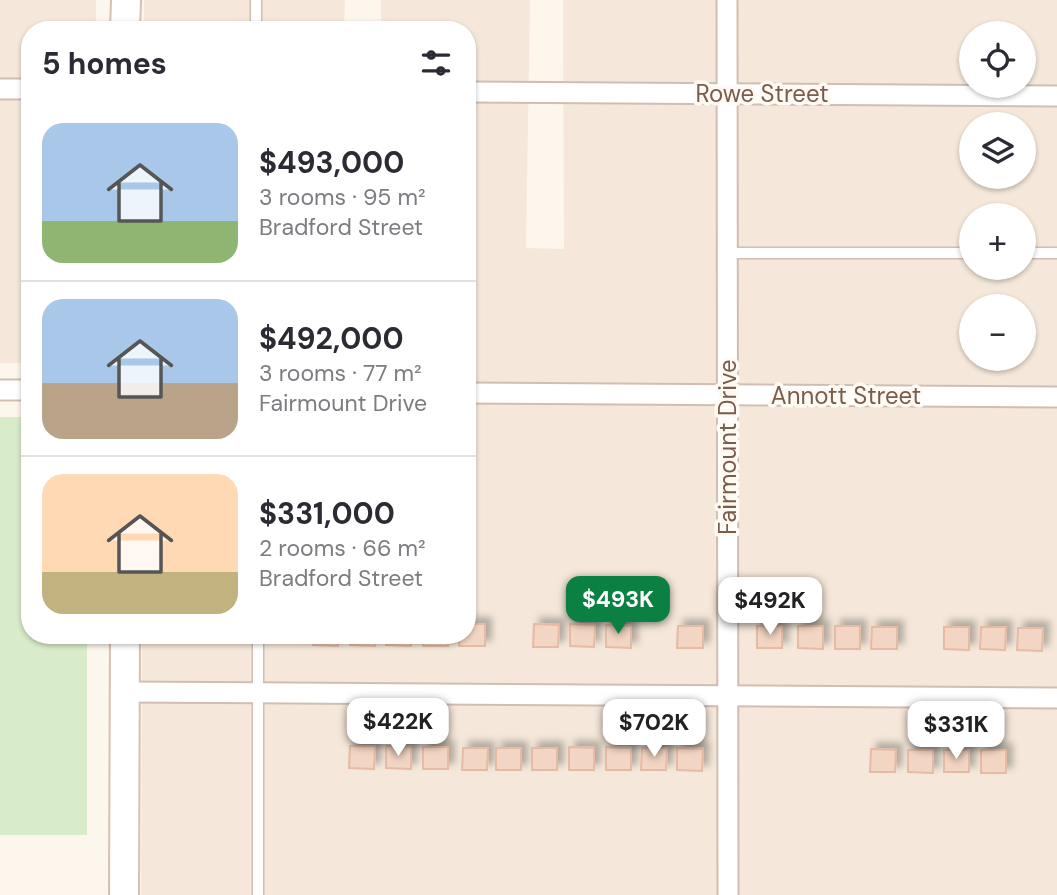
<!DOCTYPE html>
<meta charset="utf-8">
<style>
:root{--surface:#fff;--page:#f2f2f3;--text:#2b2b33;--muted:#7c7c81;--line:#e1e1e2;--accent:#0b8043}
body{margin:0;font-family:"DM Sans",sans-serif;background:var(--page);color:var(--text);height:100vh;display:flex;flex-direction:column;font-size:26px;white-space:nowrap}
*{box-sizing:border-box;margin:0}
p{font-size:23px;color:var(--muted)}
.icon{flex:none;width:38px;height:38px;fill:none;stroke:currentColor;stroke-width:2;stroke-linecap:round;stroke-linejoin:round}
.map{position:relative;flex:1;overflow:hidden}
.sheet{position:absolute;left:21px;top:21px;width:455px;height:623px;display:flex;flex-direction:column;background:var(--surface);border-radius:28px;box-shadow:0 2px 5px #0004}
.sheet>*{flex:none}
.buttons{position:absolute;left:959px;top:21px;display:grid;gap:14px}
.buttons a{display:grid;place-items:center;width:77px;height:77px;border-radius:50%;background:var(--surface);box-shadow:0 2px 5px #0004;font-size:35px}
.price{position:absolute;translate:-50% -60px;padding:0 16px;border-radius:14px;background:#fff;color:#222;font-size:23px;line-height:46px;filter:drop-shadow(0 2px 4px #0008)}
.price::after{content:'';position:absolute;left:50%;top:42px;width:21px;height:16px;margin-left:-10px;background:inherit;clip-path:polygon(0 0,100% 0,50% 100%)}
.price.selected{background:var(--accent);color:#fff}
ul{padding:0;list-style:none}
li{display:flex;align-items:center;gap:21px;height:175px;padding:0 21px}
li+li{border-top:2px solid var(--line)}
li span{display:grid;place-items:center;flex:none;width:196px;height:140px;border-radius:21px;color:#555}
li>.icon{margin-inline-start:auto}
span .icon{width:84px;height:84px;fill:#fffc;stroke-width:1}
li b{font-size:30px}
h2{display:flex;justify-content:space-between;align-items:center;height:84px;padding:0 21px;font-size:30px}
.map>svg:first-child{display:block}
.residential{fill:#f5e8da;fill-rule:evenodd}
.green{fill:#d8ecc9}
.building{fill:#f3d5c3;stroke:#e6bba3;stroke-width:2;filter:url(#shadow)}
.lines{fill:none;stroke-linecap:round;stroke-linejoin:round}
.lane-casing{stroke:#d1beb0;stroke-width:13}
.street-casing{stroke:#d1beb0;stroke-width:23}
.secondary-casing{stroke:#d6c0b0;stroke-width:32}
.lane{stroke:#fff;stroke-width:10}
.street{stroke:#fff;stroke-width:19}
.secondary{stroke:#fff;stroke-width:28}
.labels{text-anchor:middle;stroke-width:7;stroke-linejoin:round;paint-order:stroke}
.street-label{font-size:24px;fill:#7a5c4d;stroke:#fffaf3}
</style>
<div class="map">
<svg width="1057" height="895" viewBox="0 0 1057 895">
<defs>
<filter id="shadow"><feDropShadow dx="6" dy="-6" stdDeviation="3.5" flood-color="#0004"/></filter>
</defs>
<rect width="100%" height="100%" fill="#fdf6ec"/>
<g class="residential">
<polygon points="0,0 96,0 96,30 30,30 30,363 0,363"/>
<polygon points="144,0 345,0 344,30 144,30"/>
<path d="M 381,0 L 530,0 L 526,248 L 564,249 L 563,0 L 1057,0 L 1057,895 L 141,895 L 142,635 L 467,635 L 467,30 L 381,30 ZM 971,33 L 1024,33 L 1024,86 L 971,86 ZM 971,124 L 1024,124 L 1024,177 L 971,177 ZM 971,215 L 1024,215 L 1024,268 L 971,268 ZM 971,306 L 1024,306 L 1024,359 L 971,359 Z"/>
</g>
<polygon class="green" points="0,417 30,417 30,635 87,635 87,835 0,835"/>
<g class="building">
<polygon points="467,624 485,624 485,646 459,646 459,635 467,635"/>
<polygon points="534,624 559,625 558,647 533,647"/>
<polygon points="570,624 595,625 594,647 570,646"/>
<polygon points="606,625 631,626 631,648 606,647"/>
<polygon points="678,626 703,626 703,648 677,648"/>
<rect x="757" y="626" width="25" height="22"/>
<polygon points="798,626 823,626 823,649 798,648"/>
<rect x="835" y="626" width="25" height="23"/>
<polygon points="872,627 897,627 897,649 871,649"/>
<polygon points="944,627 969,627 969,650 944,649"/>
<polygon points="981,627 1006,627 1005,650 980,649"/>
<polygon points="1018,628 1043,628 1042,651 1017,650"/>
<polygon points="314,635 339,635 338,646 313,645"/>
<polygon points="350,635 375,635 375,646 350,645"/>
<polygon points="386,635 411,635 411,646 386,645"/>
<rect x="423" y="635" width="25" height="11"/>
<polygon points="350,746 375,746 374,769 349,768"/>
<polygon points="386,746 411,747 411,769 386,768"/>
<rect x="423" y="747" width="25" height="22"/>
<polygon points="569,747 594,748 594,770 569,770"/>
<polygon points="606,747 631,748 631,770 606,770"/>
<polygon points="463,748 488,748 487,770 462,770"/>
<rect x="496" y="748" width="25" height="22"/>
<rect x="532" y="748" width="25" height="22"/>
<polygon points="642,748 667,748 666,770 641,770"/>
<polygon points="677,748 703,749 702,771 677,770"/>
<polygon points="871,749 896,750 895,772 870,772"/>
<polygon points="908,750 933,750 933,773 908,772"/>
<rect x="944" y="750" width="25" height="22"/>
<rect x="981" y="750" width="25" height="23"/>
</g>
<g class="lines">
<g class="lane-casing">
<g id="lane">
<polyline points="256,0 256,30"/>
<polyline points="728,253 971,253"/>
<polyline points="1024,253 1057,253"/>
<polyline points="258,635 258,895"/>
</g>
</g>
<g class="street-casing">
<g id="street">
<polyline points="727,0 728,895"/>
<polyline points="0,89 30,89"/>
<polyline points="467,92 1057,96"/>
<polyline points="0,390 30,390"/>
<polyline points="467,393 1057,397"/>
<polyline points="125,692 1057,698"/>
</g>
</g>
<g class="secondary-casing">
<g id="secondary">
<polyline points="125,30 126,0"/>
<polyline points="124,895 125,635"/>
</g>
</g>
<use href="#lane" class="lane"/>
<use href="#street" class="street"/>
<use href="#secondary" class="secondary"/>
</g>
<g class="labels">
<g class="street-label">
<text x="762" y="102">Rowe Street</text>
<text x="846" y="404">Annott Street</text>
<text transform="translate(728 447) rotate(-90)" y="8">Fairmount Drive</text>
</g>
</g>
</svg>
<div class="buttons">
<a><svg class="icon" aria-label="locate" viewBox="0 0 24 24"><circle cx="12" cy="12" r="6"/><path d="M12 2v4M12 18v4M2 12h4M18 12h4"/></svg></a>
<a><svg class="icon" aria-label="layers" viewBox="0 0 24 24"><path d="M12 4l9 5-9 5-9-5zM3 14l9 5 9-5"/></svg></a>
<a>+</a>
<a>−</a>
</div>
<b class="price selected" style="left:618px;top:636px">$493K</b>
<b class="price" style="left:770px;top:637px">$492K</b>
<b class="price" style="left:398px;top:758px">$422K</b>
<b class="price" style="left:654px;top:759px">$702K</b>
<b class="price" style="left:956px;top:761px">$331K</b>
<section class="sheet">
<h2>5 homes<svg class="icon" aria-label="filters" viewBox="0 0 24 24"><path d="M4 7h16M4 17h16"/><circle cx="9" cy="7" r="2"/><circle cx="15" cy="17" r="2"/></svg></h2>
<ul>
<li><span style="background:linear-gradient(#a9c7e8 70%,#8fb573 0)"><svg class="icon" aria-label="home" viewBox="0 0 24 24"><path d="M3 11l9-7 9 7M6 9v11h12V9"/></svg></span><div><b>$493,000</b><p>3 rooms · 95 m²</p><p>Bradford Street</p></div></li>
<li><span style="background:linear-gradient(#a9c7e8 60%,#b9a48a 0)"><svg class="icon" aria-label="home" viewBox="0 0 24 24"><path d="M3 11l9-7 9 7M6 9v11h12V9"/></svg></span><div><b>$492,000</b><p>3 rooms · 77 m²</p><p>Fairmount Drive</p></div></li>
<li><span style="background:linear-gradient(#ffd9b3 70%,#c2b280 0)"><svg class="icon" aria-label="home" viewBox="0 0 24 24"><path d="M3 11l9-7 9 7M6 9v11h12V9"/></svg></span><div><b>$331,000</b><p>2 rooms · 66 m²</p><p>Bradford Street</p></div></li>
</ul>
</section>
</div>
